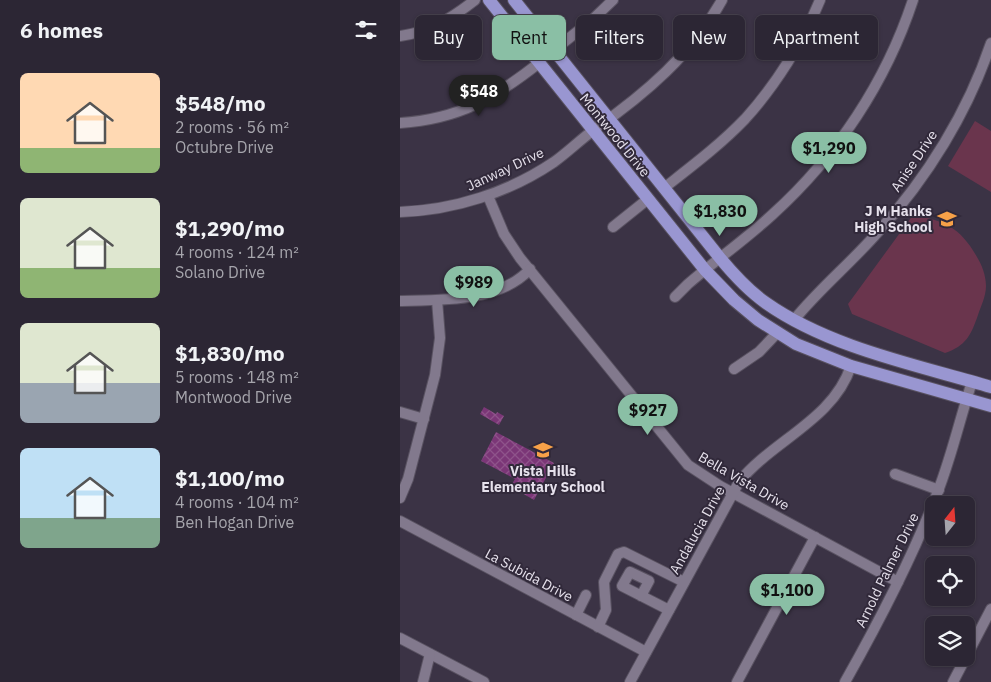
<!DOCTYPE html>
<meta charset="utf-8">
<style>
:root{--surface:#2c2634;--page:#342e3c;--text:#f1f3f6;--muted:#a6a5ac;--line:#48434f;--accent:#8abfa5}
body{margin:0;font-family:"IBM Plex Sans",sans-serif;background:var(--page);color:var(--text);height:100vh;display:flex;flex-direction:column;font-size:19px;white-space:nowrap}
*{box-sizing:border-box;margin:0}
p{font-size:16px;color:var(--muted)}
.icon{flex:none;width:28px;height:28px;fill:none;stroke:currentColor;stroke-width:2;stroke-linecap:round;stroke-linejoin:round}
.map{position:relative;flex:1;overflow:hidden}
.drawer{display:flex;flex-direction:column;background:var(--surface);width:400px}
.drawer>*{flex:none}
.hud{position:absolute;left:15px;top:15px;width:475px;height:45px;display:flex;gap:10px}
.needle{width:32px;rotate:17deg}
.controls{position:absolute;left:525px;top:496px;display:grid;gap:10px}
.controls a{display:grid;place-items:center;width:50px;height:50px;border-radius:8px;background:var(--surface);box-shadow:0 1px 4px #0004,0 0 0 1px var(--line);font-size:25px}
.price{position:absolute;translate:-50% -42px;padding:0 11px;border-radius:18px;background:var(--accent);color:#111;font-size:16px;line-height:32px;filter:drop-shadow(0 1px 2px #0008)}
.price::after{content:'';position:absolute;left:50%;top:30px;width:15px;height:11px;margin-left:-8px;background:inherit;clip-path:polygon(0 0,100% 0,50% 100%)}
.price.current{background:#222;color:#fff}
ul{padding:0;list-style:none}
li{display:flex;align-items:center;gap:15px;height:125px;padding:0 20px}
li span{display:grid;place-items:center;flex:none;width:140px;height:100px;border-radius:8px;color:#555}
li>.icon{margin-inline-start:auto}
span .icon{width:60px;height:60px;fill:#fffc;stroke-width:1}
li b{font-size:21px}
h2{display:flex;justify-content:space-between;align-items:center;height:60px;padding:0 20px;font-size:21px}
.pill{padding:0 18px;border-radius:8px;background:var(--surface);box-shadow:0 1px 4px #0004,0 0 0 1px var(--line);font-size:18px;line-height:45px}
.pill.current{background:var(--accent);color:#111}
main{display:flex;flex:1;min-height:0}
.map>svg:first-child{display:block}
.pitch{fill:#6a354d}
.building{fill:url(#building-cross-hatch)}
.lines{fill:none;stroke-linecap:round;stroke-linejoin:round}
.minor-casing{stroke:#595261;stroke-width:12}
.major-casing{stroke:#595261;stroke-width:14}
.minor{stroke:#82798d;stroke-width:10}
.major{stroke:#9996d1;stroke-width:12}
.labels{text-anchor:middle;stroke-width:4;stroke-linejoin:round;paint-order:stroke}
.street-label{font-size:14px;fill:#e6e1ec;stroke:#31293a}
.poi-label{font-size:14px;font-weight:bold;fill:#e6e1ec;stroke:#31293a;text-anchor:end}
</style>
<main>
<section class="drawer">
<h2>6 homes<svg class="icon" aria-label="filters" viewBox="0 0 24 24"><path d="M4 7h16M4 17h16"/><circle cx="9" cy="7" r="2"/><circle cx="15" cy="17" r="2"/></svg></h2>
<ul>
<li><span style="background:linear-gradient(#ffd9b3 75%,#8fb573 0)"><svg class="icon" aria-label="home" viewBox="0 0 24 24"><path d="M3 11l9-7 9 7M6 9v11h12V9"/></svg></span><div><b>$548/mo</b><p>2 rooms · 56 m²</p><p>Octubre Drive</p></div></li>
<li><span style="background:linear-gradient(#dfe7d0 70%,#8fb573 0)"><svg class="icon" aria-label="home" viewBox="0 0 24 24"><path d="M3 11l9-7 9 7M6 9v11h12V9"/></svg></span><div><b>$1,290/mo</b><p>4 rooms · 124 m²</p><p>Solano Drive</p></div></li>
<li><span style="background:linear-gradient(#dfe7d0 60%,#9aa5b1 0)"><svg class="icon" aria-label="home" viewBox="0 0 24 24"><path d="M3 11l9-7 9 7M6 9v11h12V9"/></svg></span><div><b>$1,830/mo</b><p>5 rooms · 148 m²</p><p>Montwood Drive</p></div></li>
<li><span style="background:linear-gradient(#bfe0f5 70%,#7fa58c 0)"><svg class="icon" aria-label="home" viewBox="0 0 24 24"><path d="M3 11l9-7 9 7M6 9v11h12V9"/></svg></span><div><b>$1,100/mo</b><p>4 rooms · 104 m²</p><p>Ben Hogan Drive</p></div></li>
</ul>
</section>
<div class="map">
<svg width="591" height="682" viewBox="0 0 591 682">
<defs>
<pattern id="building-cross-hatch" width="8" height="8" patternUnits="userSpaceOnUse" patternTransform="scale(1.25)"><rect width="8" height="8" fill="#7b3677"/><path d="M0 0l8 8M0 8l8-8" fill="none" stroke="#8e538a"/></pattern>
</defs>
<rect width="100%" height="100%" fill="#3b3345"/>
<g class="pitch">
<polygon points="575,121 591,131 591,192 548,166"/>
<path d="M 513,215 C 545,221 560,227 577,257 C 582,265 586,276 586,286 C 586,296 581,306 578,315 C 571,335 566,346 545,353 L 452,314 L 448,304 Z"/>
</g>
<g class="building">
<polygon points="84,407 96,414 97,412 104,416 99,425 80,414"/>
<polygon points="96,432 154,463 134,500 122,493 124,490 112,484 115,479 81,461"/>
</g>
<g class="lines">
<g class="minor-casing">
<g id="minor">
<path d="M 0,36 C 30,32 52,18 75,0"/>
<polyline points="154,50 192,20 213,0"/>
<path d="M 0,123 C 59,119 93,99 139,63"/>
<path d="M 264,188 C 292,166 320,145 345,119 C 375,86 403,42 420,0"/>
<polyline points="88,196 104,234 120,258 288,465 320,486 498,582"/>
<path d="M 0,212 C 54,210 108,193 154,162 C 168,152 181,139 195,129 C 245,94 292,54 322,0"/>
<polyline points="213,227 248,199"/>
<path d="M 275,297 L 288,284 C 316,260 346,239 373,214 C 437,156 486,82 513,0"/>
<path d="M 0,301 C 42,300 100,302 130,269"/>
<path d="M 394,320 C 419,289 451,263 478,232 C 527,178 568,112 591,43"/>
<polyline points="334,369 359,352 377,333"/>
<polyline points="0,412 24,419"/>
<polyline points="495,474 539,490"/>
<polyline points="0,498 8,479 35,375 40,338 37,300"/>
<polyline points="0,521 246,652"/>
<polyline points="241,596 249,581 230,572 222,586 269,610"/>
<polyline points="176,615 186,595"/>
<polyline points="198,627 206,610 204,582 218,554 224,552 284,582"/>
<polyline points="0,638 84,682"/>
<polyline points="23,682 30,654"/>
<path d="M 230,682 L 339,482 C 373,440 433,420 451,366"/>
<polyline points="337,682 415,537"/>
<path d="M 445,682 C 480,620 513,557 538,491 C 552,455 560,418 572,382"/>
<polyline points="553,682 591,609"/>
</g>
</g>
<g class="major-casing">
<g id="major">
<polyline points="89,0 305,270 334,300 358,320 396,344 451,366 591,406"/>
<path d="M 114,0 L 320,258 C 334,275 349,291 366,303 C 430,348 517,365 591,387"/>
</g>
</g>
<use href="#minor" class="minor"/>
<use href="#major" class="major"/>
</g>
<defs>
<g id="school-bare" transform="scale(1.5)"><path d="M0-5L7-2L0 1L-7-2ZM-4 1L0 2.5L4 1V4Q0 6-4 4Z" fill="#f7a148" stroke="#31293a" stroke-width="2.5" paint-order="stroke"/></g>
</defs>
<g fill-rule="evenodd">
<use href="#school-bare" x="547" y="219"/>
<use href="#school-bare" x="143" y="450"/>
</g>
<g class="labels">
<g class="street-label">
<text transform="translate(215 135) rotate(51)" y="5">Montwood Drive</text>
<text transform="translate(514 161) rotate(-56)" y="5">Anise Drive</text>
<text transform="translate(105 169) rotate(-25)" y="5">Janway Drive</text>
<text transform="translate(344 481) rotate(30)" y="5">Bella Vista Drive</text>
<text transform="translate(297 530) rotate(-61)" y="5">Andalucia Drive</text>
<text transform="translate(487 570) rotate(-64)" y="5">Arnold Palmer Drive</text>
<text transform="translate(129 575) rotate(28)" y="5">La Subida Drive</text>
</g>
<g class="poi-label">
<text x="532" y="216">J M Hanks<tspan x="532" dy="16">High School</tspan></text>
<text x="143" y="476" text-anchor="middle">Vista Hills<tspan x="143" dy="16">Elementary School</tspan></text>
</g>
</g>
</svg>
<div class="controls">
<a><svg class="needle" viewBox="-14 -14 28 28"><path d="M0-13l5 13h-10z" fill="#e53935"/><path d="M0 13l5-13h-10z" fill="#a6a5ac"/></svg></a>
<a><svg class="icon" aria-label="locate" viewBox="0 0 24 24"><circle cx="12" cy="12" r="6"/><path d="M12 2v4M12 18v4M2 12h4M18 12h4"/></svg></a>
<a><svg class="icon" aria-label="layers" viewBox="0 0 24 24"><path d="M12 4l9 5-9 5-9-5zM3 14l9 5 9-5"/></svg></a>
</div>
<b class="price current" style="left:79px;top:117px">$548</b>
<b class="price" style="left:429px;top:174px">$1,290</b>
<b class="price" style="left:320px;top:237px">$1,830</b>
<b class="price" style="left:74px;top:308px">$989</b>
<b class="price" style="left:248px;top:436px">$927</b>
<b class="price" style="left:387px;top:616px">$1,100</b>
<div class="hud">
<a class="pill">Buy</a>
<a class="pill current">Rent</a>
<a class="pill">Filters</a>
<a class="pill">New</a>
<a class="pill">Apartment</a>
</div>
</div>
</main>
